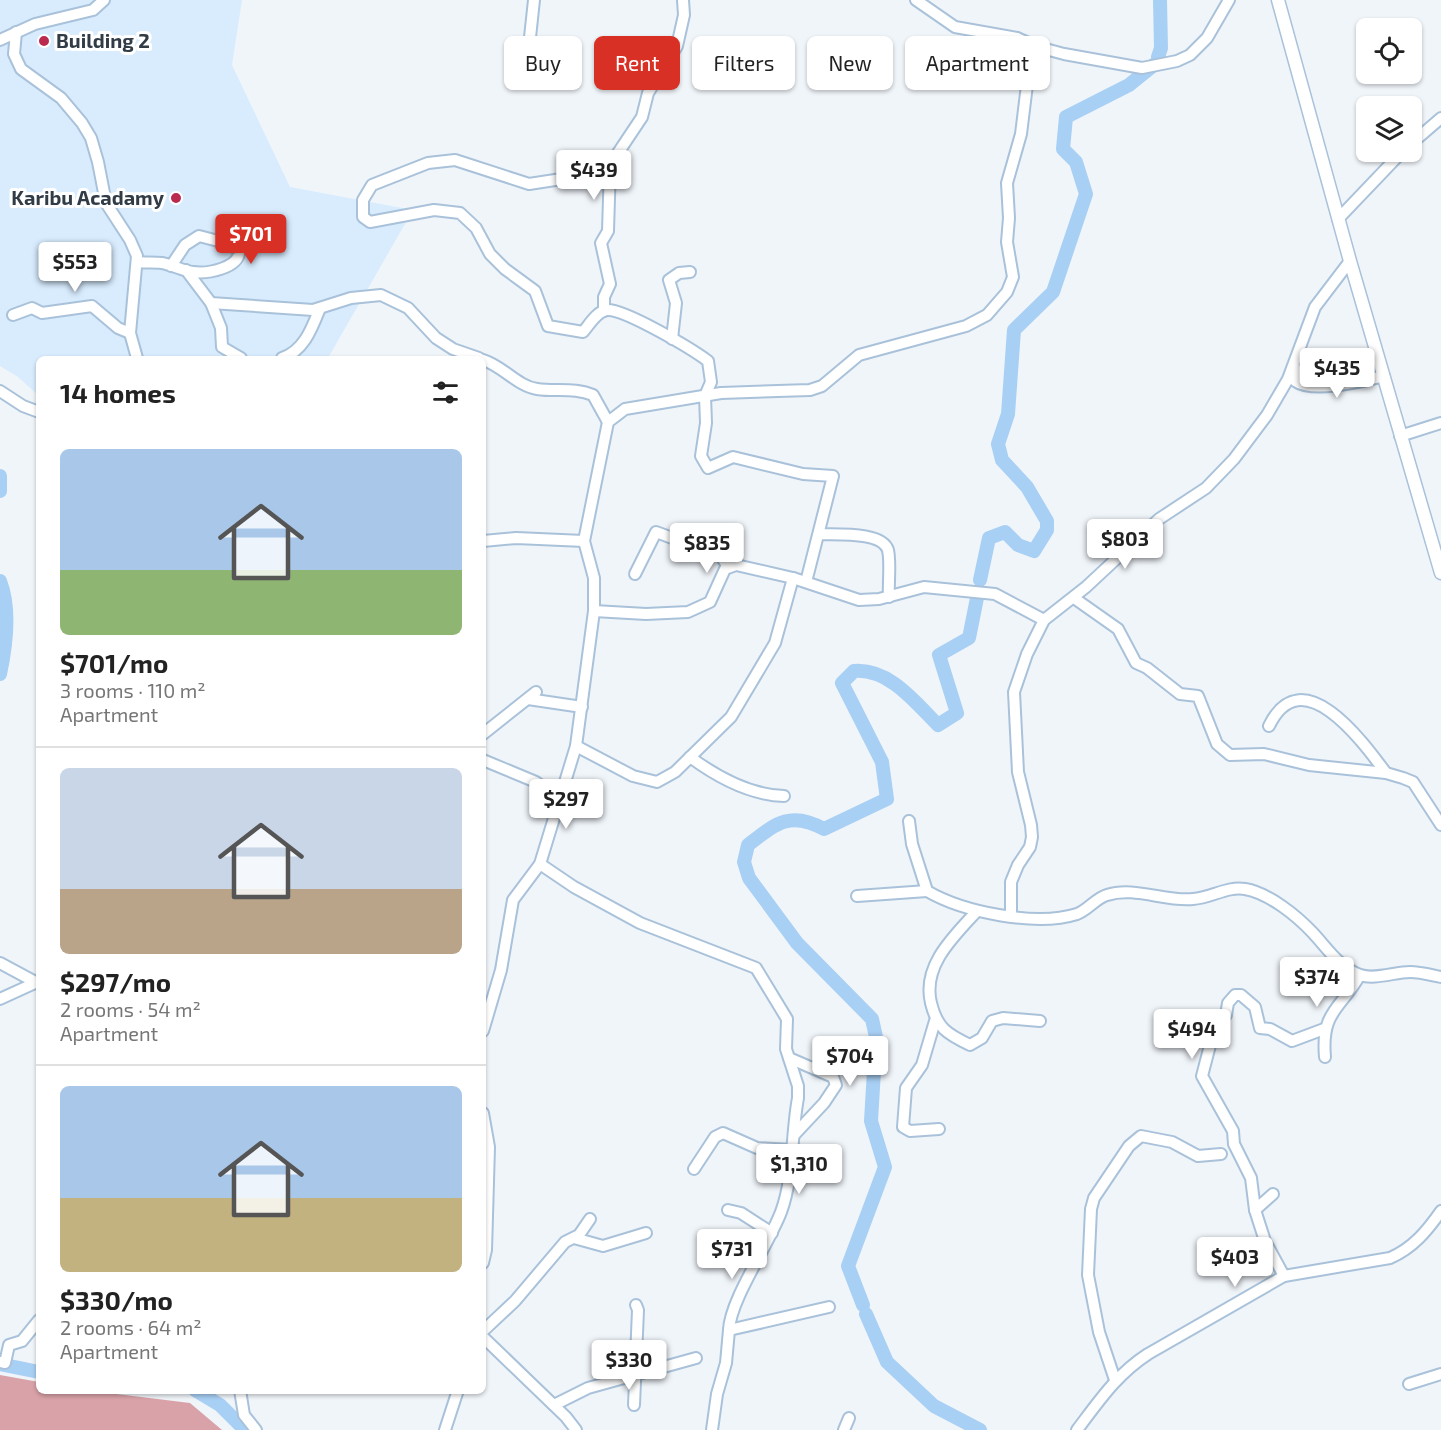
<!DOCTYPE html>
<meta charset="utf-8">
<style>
:root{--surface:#fff;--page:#f2f2f2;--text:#222;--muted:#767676;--line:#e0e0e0;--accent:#d93025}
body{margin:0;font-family:"Exo 2",sans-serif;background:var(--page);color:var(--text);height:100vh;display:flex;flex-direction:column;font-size:22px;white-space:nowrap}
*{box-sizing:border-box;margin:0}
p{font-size:20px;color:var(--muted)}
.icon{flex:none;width:33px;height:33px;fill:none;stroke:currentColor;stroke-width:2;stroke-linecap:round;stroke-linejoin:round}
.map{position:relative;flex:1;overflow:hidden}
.sheet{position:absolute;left:36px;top:356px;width:450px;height:1038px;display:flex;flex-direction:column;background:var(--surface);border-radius:9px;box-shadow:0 2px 4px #0004}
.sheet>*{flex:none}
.banner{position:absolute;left:504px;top:36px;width:570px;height:54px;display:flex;gap:12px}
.fabs{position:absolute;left:1356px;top:18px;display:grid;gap:12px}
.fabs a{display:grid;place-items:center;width:66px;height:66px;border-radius:9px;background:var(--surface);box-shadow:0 2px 4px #0004;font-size:30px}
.price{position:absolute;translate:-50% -51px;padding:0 14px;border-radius:6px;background:#fff;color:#222;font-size:20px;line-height:39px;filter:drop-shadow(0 2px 3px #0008)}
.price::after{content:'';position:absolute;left:50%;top:36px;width:18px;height:14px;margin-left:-9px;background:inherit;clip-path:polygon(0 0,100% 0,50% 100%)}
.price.active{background:var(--accent);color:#fff}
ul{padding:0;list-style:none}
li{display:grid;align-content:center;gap:12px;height:318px;padding:0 24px}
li+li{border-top:2px solid var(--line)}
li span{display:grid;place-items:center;height:186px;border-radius:9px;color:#555}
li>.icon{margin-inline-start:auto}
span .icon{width:108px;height:108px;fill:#fffc;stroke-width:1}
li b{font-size:26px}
h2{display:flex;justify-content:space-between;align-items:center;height:72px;padding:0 24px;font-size:26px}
.pill{padding:0 21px;border-radius:9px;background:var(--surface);box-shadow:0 2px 4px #0004;font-size:21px;line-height:54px}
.pill.active{background:var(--accent);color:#fff}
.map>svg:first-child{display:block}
.built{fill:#d8ecfe}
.forest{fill:#d9a2a8}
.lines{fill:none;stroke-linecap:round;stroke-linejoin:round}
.river{stroke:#a8cff4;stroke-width:14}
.minor-casing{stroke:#a9c2da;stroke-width:14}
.major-casing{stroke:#a9c2da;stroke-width:15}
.minor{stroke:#fff;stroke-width:10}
.major{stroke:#fff;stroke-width:12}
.poi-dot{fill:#ba294e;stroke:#fff;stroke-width:2}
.labels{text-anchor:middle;stroke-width:6;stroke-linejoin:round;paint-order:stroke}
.poi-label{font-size:20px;font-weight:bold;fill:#323c46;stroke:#fff;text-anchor:start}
</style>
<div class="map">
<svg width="1441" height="1430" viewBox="0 0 1441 1430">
<rect width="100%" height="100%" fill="#f0f5fa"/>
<polygon class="built" points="0,0 242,0 232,65 290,187 413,210 328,358 39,358 39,396 18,377 0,366"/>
<polygon class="forest" points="0,1375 39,1382 39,1390 92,1391 190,1403 222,1430 0,1430"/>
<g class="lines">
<g class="river">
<polyline points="1158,57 1161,48 1160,0"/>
<polyline points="0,476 0,491"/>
<polyline points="980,580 989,538 1005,532 1018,545 1034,551 1047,530 1047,521 1027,487 1002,460 998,444 1008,414 1014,330 1053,292 1086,194 1076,162 1063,149 1066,117 1129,85 1155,64"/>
<path d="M 0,581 C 11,609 6,646 0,674"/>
<path d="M 863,1305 L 848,1266 L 885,1167 L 871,1121 L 876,1037 L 872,1019 L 797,943 L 749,878 L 744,862 L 748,845 C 775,824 790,810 824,829 L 887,799 L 882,762 L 842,683 L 854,671 C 889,668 915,702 938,725 L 957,713 L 939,655 L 969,638 L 977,598"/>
<polyline points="866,1314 887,1362 934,1406 980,1430"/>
<polyline points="0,1364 39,1372"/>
<polyline points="195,1390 220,1405 245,1430"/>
</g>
<g class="minor-casing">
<g id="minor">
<path d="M 683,0 L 684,15 L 677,46 L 648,93 L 642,117 L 610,165 L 594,174 L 529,184 L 455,160 L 428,163 L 372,185 L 363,200 L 363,217 L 370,222 L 434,210 L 460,213 L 476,228 L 490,254 L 505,269 L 535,291 L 548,326 L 583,332 C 589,325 597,311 607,310 C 625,309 692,349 708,361 L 711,382 L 705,396 L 706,423 L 701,456 L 708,468 L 733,457 L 803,474 L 833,476 L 806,582"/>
<polyline points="916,0 955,27 1017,38 1038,47 1064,54 1142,68 1177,61 1190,55 1207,38 1229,0"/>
<polyline points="16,32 14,54 21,69 61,98 82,123 91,138 98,162 106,203 130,240 137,256 130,333 137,358"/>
<polyline points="0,40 35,24 93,10 104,0"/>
<polyline points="528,56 534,0"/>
<polyline points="1412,143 1441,118"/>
<polyline points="1338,219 1402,152"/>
<path d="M 138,262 C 146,263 154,262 162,263 C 173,265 183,271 193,272 C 207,274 241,268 239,250 L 226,243 L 199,236 L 185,245 L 171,266"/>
<polyline points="186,270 211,303 313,310 351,298 381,295 408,308 436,338 453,349 479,358"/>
<polyline points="211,303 221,328 222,347 241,358"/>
<polyline points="604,311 604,297 610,284 601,243 608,231 610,165"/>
<polyline points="13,315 32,308 42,313 92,306 118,328 130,333"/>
<polyline points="672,339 676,303 669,280 679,273 690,272"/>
<path d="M 282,358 C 304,351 312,328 320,308"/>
<path d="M 483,360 C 503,366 517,386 537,389 C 555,392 575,387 593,395 L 608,422"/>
<path d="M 1295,368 L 1295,381 C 1313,394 1363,381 1384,376"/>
<polyline points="0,391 23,406 39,412"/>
<polyline points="1400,436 1441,423"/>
<path d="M 819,534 C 836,535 882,531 888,550 C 891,564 888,583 889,597"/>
<polyline points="483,541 516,538 584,541"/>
<polyline points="635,574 656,532 721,556 728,567"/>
<polyline points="1074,598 1118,629 1136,663 1147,668 1180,694 1198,696 1217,744 1230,755 1264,754 1309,765 1386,773 1403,778 1413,782 1441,825"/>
<polyline points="594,611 646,614 688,612 710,602 725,569 736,565 793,578 859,600 879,599 924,587 995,594 1044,620"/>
<polyline points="528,699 582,707"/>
<path d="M 1269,726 C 1302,658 1363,742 1386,773"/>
<polyline points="483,734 536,692"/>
<polyline points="576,746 633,776 657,782 675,772 731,717 775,643 793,578"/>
<path d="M 690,757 C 717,777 750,795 784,796"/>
<polyline points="483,760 536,782 560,800"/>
<path d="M 909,821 L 912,844 L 927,891 C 963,912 1036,927 1077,914 C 1088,910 1096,898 1107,895 C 1134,886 1166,902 1193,899 C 1211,898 1227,886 1245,889 C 1269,893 1297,916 1313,933 C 1327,948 1339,967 1360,975 C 1375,980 1395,972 1410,972 C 1420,972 1431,975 1441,977"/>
<path d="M 540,864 L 574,887 L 640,923 L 756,968 L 787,1019 L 786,1049 L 798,1086 L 798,1098 C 791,1135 794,1177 781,1212 C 769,1244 730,1300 729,1330"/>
<polyline points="857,896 927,891"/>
<path d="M 977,911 C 953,937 922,966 931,1003 C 937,1028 947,1034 970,1045 L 982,1038 L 992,1021 L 1003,1018 L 1040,1021"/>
<polyline points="1011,916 1011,882 1018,865 1030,847 1032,837 1031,825 1018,772 1014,692 1027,654 1044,620 1086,587 1159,519 1206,488 1234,459 1267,415 1288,379 1315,307 1350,261"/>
<polyline points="0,963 39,984"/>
<polyline points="0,999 35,983"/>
<polyline points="935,1021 922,1065 906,1088 903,1127 910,1131 939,1129"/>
<polyline points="483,1031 501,970 513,900 540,864 576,746 594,611 594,578 584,541 608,422 625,409 721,393 810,390 822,386 859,355 966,326 987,315 1007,292 1013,277 1007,242 1009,218 1007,183 1021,134 1027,85 1024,52 1017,38"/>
<path d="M 1325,1057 C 1321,1011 1340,1010 1360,975"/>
<polyline points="789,1058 833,1077 836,1085 824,1103 794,1135"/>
<polyline points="483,1113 489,1147 486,1250 483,1263"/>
<polyline points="694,1169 715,1137 723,1133 757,1148 792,1150"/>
<polyline points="728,1210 741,1213 772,1233"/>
<polyline points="1255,1210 1273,1194"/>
<polyline points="574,1238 603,1246 646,1233"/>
<polyline points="1284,1276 1265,1241 1255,1210 1251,1178 1234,1144 1233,1131 1202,1076 1214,1030 1226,1015 1228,1003 1235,995 1241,995 1255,1007 1260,1028 1270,1029 1292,1041 1324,1029"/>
<polyline points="483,1331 515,1301 565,1242 579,1235 590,1219"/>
<polyline points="483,1337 566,1417 576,1430"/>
<polyline points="0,1362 5,1363 9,1345 22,1341 39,1320"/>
<polyline points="1115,1380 1099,1332 1088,1275 1091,1209 1094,1198 1129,1146 1141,1136 1172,1142 1198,1156 1221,1154"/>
<polyline points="1409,1384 1441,1374"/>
<polyline points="240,1390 244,1415 256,1430"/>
<polyline points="554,1405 588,1388 696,1358"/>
<polyline points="634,1405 638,1310 636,1305"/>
<polyline points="445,1430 458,1390"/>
<polyline points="712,1430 717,1394 726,1363 729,1330 829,1307"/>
<polyline points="844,1430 849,1418"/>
<path d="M 1077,1430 C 1099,1401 1117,1374 1148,1354 L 1284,1276 L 1390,1258 C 1413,1248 1427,1231 1441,1211"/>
</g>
</g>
<g class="major-casing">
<polyline id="major" points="1278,0 1350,261 1441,573"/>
</g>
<use href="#minor" class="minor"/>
<use href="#major" class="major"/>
</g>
<g class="poi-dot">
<circle cx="44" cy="41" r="6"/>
<circle cx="176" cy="198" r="6"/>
</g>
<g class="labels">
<g class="poi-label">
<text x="56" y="48">Building 2</text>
<text x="164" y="205" text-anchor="end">Karibu Acadamy</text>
</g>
</g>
</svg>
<div class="fabs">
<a><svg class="icon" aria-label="locate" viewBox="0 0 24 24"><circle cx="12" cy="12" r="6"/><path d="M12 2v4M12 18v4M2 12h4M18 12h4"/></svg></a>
<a><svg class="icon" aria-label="layers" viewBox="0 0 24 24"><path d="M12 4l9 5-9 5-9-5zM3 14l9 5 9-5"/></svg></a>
</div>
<b class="price" style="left:594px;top:201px">$439</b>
<b class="price active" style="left:251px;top:265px">$701</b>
<b class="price" style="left:75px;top:293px">$553</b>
<b class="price" style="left:1337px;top:399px">$435</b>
<b class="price" style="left:1125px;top:570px">$803</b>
<b class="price" style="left:707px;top:574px">$835</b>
<b class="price" style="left:566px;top:830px">$297</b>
<b class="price" style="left:1317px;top:1008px">$374</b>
<b class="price" style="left:1192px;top:1060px">$494</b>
<b class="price" style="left:850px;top:1087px">$704</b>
<b class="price" style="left:799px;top:1195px">$1,310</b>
<b class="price" style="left:732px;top:1280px">$731</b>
<b class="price" style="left:1235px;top:1288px">$403</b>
<b class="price" style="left:629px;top:1391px">$330</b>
<div class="banner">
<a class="pill">Buy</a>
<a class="pill active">Rent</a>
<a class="pill">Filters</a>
<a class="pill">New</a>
<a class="pill">Apartment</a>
</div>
<section class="sheet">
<h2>14 homes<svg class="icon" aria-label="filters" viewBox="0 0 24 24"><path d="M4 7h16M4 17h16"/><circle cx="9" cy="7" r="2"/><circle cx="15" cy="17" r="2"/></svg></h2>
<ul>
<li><span style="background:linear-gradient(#a9c7e8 65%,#8fb573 0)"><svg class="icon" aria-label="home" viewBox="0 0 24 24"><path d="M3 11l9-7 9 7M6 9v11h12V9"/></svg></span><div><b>$701/mo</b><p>3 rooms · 110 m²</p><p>Apartment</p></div></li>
<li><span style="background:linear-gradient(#c9d6e8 65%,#b9a48a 0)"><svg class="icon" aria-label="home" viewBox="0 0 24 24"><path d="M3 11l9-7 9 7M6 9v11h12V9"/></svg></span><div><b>$297/mo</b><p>2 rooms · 54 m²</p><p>Apartment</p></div></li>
<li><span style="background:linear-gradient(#a9c7e8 60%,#c2b280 0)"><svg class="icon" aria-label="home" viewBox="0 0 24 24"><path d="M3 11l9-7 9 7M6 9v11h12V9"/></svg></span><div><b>$330/mo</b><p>2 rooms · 64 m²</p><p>Apartment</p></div></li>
</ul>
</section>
</div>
